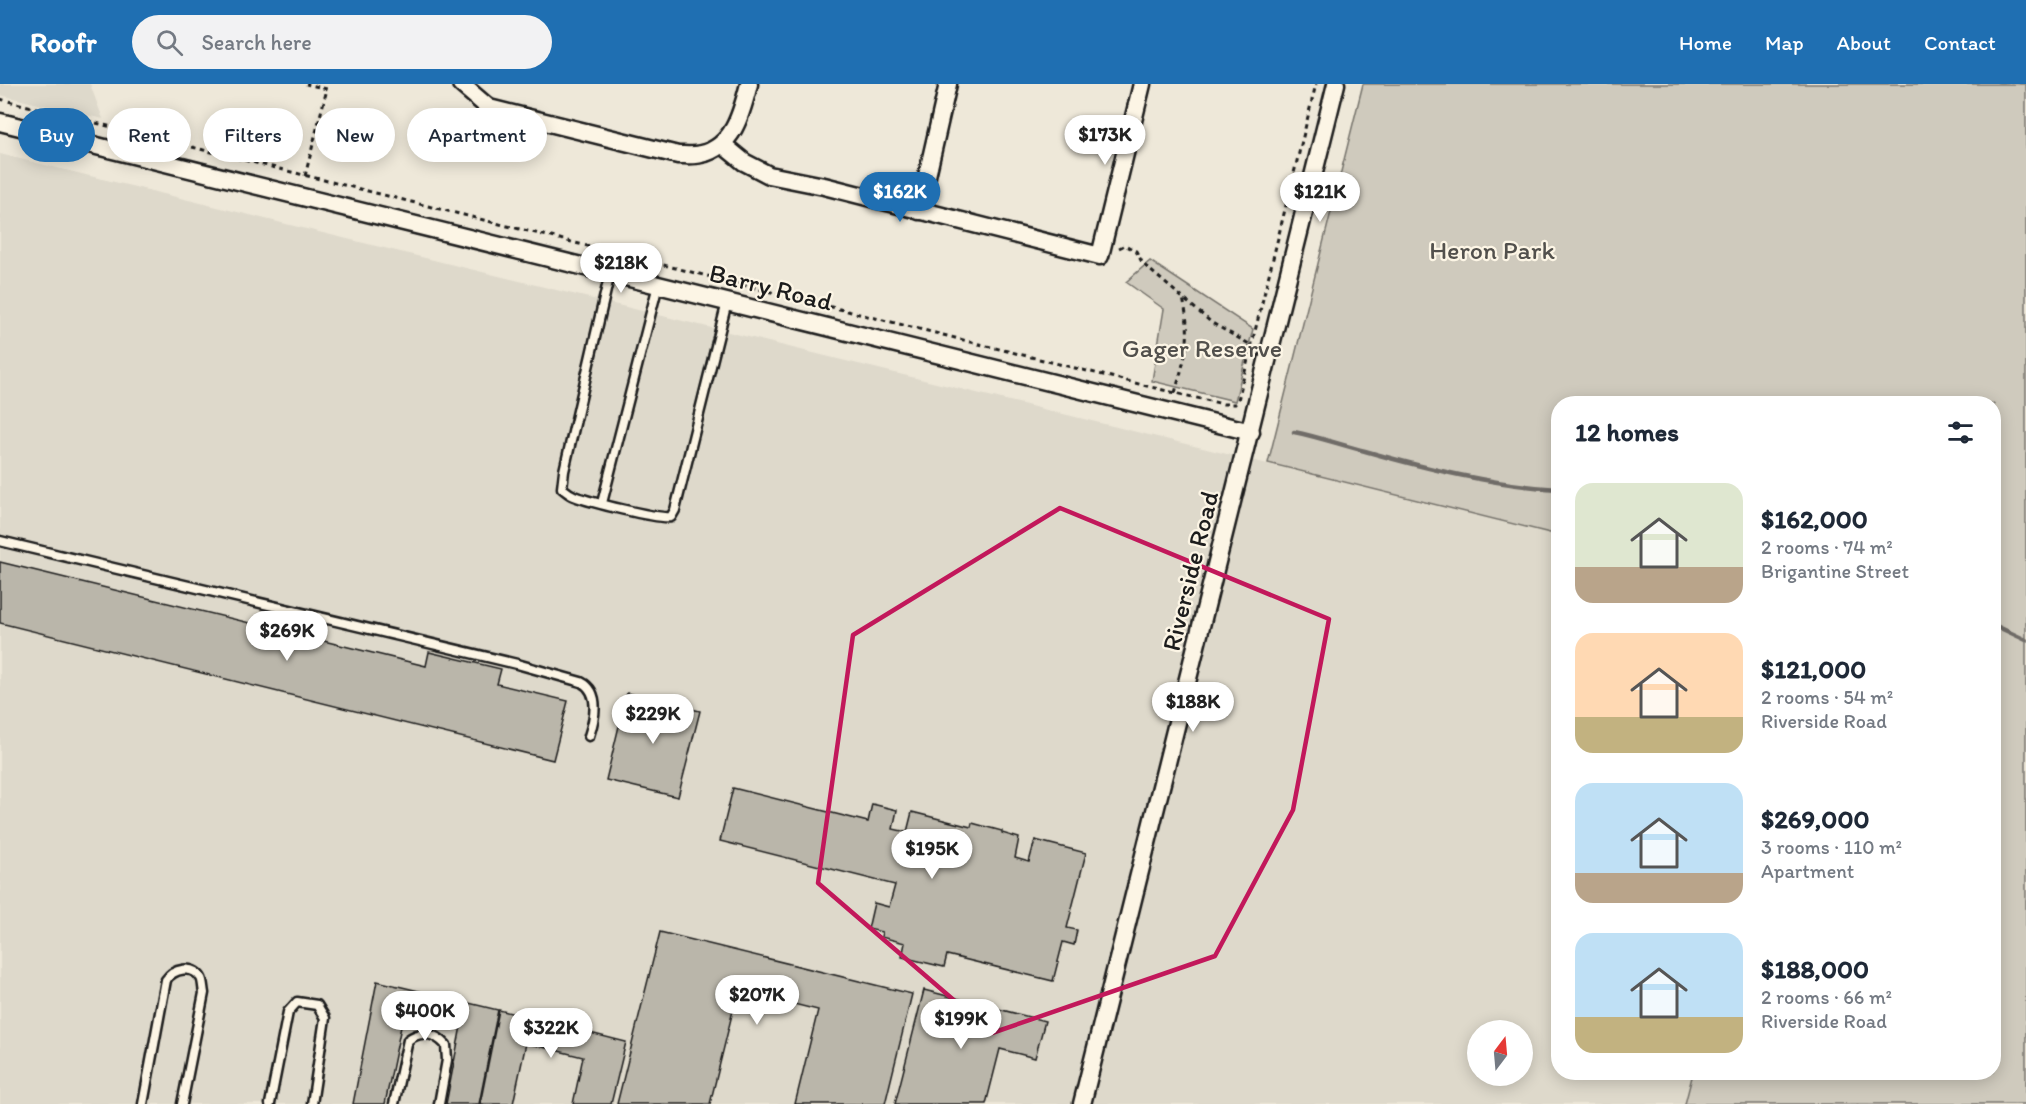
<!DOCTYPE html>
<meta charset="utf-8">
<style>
:root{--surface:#fff;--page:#f2f2f3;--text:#1f2937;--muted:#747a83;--accent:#1f6fb2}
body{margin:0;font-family:Itim,sans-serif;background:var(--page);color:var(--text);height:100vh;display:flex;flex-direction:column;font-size:22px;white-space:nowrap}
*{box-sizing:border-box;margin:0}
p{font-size:20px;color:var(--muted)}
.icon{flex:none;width:33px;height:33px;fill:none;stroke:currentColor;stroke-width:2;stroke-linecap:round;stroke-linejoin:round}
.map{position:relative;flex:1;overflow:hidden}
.details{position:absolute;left:1551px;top:312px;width:450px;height:684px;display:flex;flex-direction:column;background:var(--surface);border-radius:24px;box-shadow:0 3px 15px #0003}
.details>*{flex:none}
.hud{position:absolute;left:18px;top:24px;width:570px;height:54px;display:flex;gap:12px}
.needle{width:39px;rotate:16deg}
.buttons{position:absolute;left:1467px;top:936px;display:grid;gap:12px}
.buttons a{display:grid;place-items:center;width:66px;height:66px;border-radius:50%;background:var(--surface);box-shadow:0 3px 15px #0003;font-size:30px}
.price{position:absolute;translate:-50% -51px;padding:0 14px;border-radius:21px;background:#fff;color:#222;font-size:20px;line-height:39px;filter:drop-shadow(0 2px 3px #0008)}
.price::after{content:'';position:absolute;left:50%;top:36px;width:18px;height:14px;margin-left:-9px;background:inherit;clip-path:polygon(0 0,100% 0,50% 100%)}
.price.selected{background:var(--accent);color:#fff}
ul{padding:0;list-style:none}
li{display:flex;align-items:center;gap:18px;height:150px;padding:0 24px}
li span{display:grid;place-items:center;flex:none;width:168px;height:120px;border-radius:18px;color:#555}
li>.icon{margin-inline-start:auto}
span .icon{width:72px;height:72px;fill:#fffc;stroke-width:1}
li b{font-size:26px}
h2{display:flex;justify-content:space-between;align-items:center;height:72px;padding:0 24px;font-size:26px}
.tag{padding:0 21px;border-radius:27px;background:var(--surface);box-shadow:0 3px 15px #0003;font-size:21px;line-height:54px}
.tag.selected{background:var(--accent);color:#fff}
header{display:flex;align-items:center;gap:36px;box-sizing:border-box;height:84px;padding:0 30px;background:var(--accent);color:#fff}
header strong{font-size:28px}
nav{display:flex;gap:33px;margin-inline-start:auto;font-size:21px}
.search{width:420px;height:54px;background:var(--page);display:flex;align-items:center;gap:15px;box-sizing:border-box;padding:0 21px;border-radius:33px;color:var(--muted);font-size:22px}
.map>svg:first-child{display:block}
.built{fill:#ded9cb;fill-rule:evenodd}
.green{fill:#cfcabd;stroke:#76736c;stroke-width:1.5}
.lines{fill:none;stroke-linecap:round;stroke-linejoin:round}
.stream{stroke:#6f6c67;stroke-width:4.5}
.building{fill:#bab6aa;stroke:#1c1c1c;stroke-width:1.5}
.service-casing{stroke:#1c1c1c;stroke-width:13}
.minor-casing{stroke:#1c1c1c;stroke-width:21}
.path{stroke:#1c1c1c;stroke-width:3;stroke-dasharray:4.5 4.5;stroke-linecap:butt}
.service{stroke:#fcf5e5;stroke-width:8}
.minor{stroke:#fcf5e5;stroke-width:16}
.marked{fill:none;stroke:#c2185b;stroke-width:4.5;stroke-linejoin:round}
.labels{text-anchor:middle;stroke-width:4.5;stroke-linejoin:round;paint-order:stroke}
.park-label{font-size:26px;fill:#52504c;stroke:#fcf5e5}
.street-label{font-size:26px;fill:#1c1c1c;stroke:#fcf5e5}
</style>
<header>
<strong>Roofr</strong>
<div class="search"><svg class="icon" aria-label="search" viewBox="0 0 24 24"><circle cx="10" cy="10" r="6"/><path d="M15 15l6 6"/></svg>Search here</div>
<nav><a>Home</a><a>Map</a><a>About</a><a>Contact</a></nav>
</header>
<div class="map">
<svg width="2026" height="1020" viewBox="0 0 2026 1020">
<rect width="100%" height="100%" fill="#eee8d9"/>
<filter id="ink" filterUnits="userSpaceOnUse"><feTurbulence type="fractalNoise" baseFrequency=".0167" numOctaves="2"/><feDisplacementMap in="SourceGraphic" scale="12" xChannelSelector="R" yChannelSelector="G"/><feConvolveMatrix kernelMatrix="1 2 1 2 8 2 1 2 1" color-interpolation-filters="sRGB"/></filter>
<g filter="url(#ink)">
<g class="built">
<polygon points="0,0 90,0 103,35 0,11"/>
<path d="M 0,70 L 1558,451 L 1558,988 L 1693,989 L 1685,1020 L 0,1020 ZM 1478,946 L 1522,946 L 1522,992 L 1478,992 Z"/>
</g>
<g class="green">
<polygon points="1363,0 2026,0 2026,1020 1685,1020 1693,989 1994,988 1994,320 1558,320 1558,451 1268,379"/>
<polygon points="1150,177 1253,245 1235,317 1152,297 1164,225 1126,198"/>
</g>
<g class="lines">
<g class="stream">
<path d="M 1294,348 C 1319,353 1341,361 1365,367 C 1428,385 1493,401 1558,405"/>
<polyline points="1994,541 2026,556"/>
</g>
</g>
<g class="building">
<polygon points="0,478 426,582 429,568 501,585 497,600 568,617 553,676 0,539"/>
<polygon points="627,609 700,627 678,713 606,696"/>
<polygon points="733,704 868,738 872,720 897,726 893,745 907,748 912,728 971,743 972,739 1002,747 1002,749 1019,754 1015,774 1029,778 1035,756 1086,769 1067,844 1077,846 1074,861 1063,858 1053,897 947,871 944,883 902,873 905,859 881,853 882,848 868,845 874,819 889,823 895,801 720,757"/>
<polygon points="660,848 912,910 885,1020 795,1020 818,926 738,906 710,1020 617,1020"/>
<polygon points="377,897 498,926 479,1020 446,1020 461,942 404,928 385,1020 353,1020"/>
<polygon points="924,906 1045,937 1035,974 1000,965 986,1020 895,1020"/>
<polygon points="499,926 626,958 611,1020 573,1020 583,973 526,959 513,1020 480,1020"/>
</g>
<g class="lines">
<g class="service-casing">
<g id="service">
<path d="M 610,189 L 564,387 L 562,404 C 566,407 569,410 574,412 C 590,418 656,435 671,433 L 675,426 L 727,218"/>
<polyline points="602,419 658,201"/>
<path d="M 0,457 L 517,580 L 581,598 C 601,608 595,634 589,652"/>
<path d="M 143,1020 L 166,896 C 173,885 193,880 201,894 C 203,897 203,905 204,909 L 182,1020"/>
<polyline points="270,1020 288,928 297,918 317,921 325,934 312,1020"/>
<path d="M 394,1020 L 408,956 C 421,946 435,949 446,961 L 447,976 L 439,1020"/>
</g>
</g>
<g class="minor-casing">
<g id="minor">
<path d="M 461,0 L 489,24 L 678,71 C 685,71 694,72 701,70 C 734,63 742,27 749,0"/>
<polyline points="0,38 1251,348"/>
<polyline points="722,60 744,78 769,91 824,102 1100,172 1142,0"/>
<polyline points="919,127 948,0"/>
<polyline points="1082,1020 1336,0"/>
</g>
</g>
<g class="path">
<polyline points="0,15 1175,309 1223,320 1235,320 1238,316 1316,0"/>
<polyline points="305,92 327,5 306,0"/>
<polyline points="1119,164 1125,161 1136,167 1143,180 1212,239 1251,261"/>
<path d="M 1175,309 C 1186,269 1192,256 1183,214"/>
</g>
<use href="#service" class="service"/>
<use href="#minor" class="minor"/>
</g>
</g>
<path class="marked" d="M 1060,424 L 1329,535 L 1293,726 L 1215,872 L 992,949 L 818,799 L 853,551 Z"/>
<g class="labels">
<g class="park-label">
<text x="1492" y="175">Heron Park</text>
<text x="1202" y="273">Gager Reserve</text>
</g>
<g class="street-label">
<text transform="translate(771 203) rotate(14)" y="9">Barry Road</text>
<text transform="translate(1190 487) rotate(-76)" y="9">Riverside Road</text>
</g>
</g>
</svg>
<div class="buttons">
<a><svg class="needle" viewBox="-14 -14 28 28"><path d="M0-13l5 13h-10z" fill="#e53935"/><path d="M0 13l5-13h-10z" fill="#747a83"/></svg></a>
</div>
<b class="price" style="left:1105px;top:82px">$173K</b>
<b class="price selected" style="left:900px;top:139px">$162K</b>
<b class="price" style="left:1320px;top:139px">$121K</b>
<b class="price" style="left:621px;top:210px">$218K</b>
<b class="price" style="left:287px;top:578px">$269K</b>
<b class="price" style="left:1193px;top:649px">$188K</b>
<b class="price" style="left:653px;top:661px">$229K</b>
<b class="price" style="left:932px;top:796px">$195K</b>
<b class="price" style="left:757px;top:942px">$207K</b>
<b class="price" style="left:425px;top:958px">$400K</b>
<b class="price" style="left:961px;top:966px">$199K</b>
<b class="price" style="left:551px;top:975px">$322K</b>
<div class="hud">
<a class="tag selected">Buy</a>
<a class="tag">Rent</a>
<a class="tag">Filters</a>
<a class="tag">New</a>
<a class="tag">Apartment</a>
</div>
<section class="details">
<h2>12 homes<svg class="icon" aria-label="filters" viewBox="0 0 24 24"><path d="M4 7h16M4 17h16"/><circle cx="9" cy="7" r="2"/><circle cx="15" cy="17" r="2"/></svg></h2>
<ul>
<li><span style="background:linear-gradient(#dfe7d0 70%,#b9a48a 0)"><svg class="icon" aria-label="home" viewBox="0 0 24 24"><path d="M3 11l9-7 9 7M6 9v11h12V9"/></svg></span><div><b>$162,000</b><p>2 rooms · 74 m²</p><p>Brigantine Street</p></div></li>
<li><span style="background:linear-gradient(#ffd9b3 70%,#c2b280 0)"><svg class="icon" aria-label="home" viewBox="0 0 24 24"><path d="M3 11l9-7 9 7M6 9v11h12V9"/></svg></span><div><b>$121,000</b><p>2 rooms · 54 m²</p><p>Riverside Road</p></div></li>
<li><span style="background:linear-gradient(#bfe0f5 75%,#b9a48a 0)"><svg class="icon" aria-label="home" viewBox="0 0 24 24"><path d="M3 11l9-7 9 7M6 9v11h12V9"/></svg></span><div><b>$269,000</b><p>3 rooms · 110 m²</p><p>Apartment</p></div></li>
<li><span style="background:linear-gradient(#bfe0f5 70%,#c2b280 0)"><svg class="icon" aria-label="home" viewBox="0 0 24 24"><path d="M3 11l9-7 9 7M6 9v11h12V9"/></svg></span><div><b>$188,000</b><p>2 rooms · 66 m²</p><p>Riverside Road</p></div></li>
</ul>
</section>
</div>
